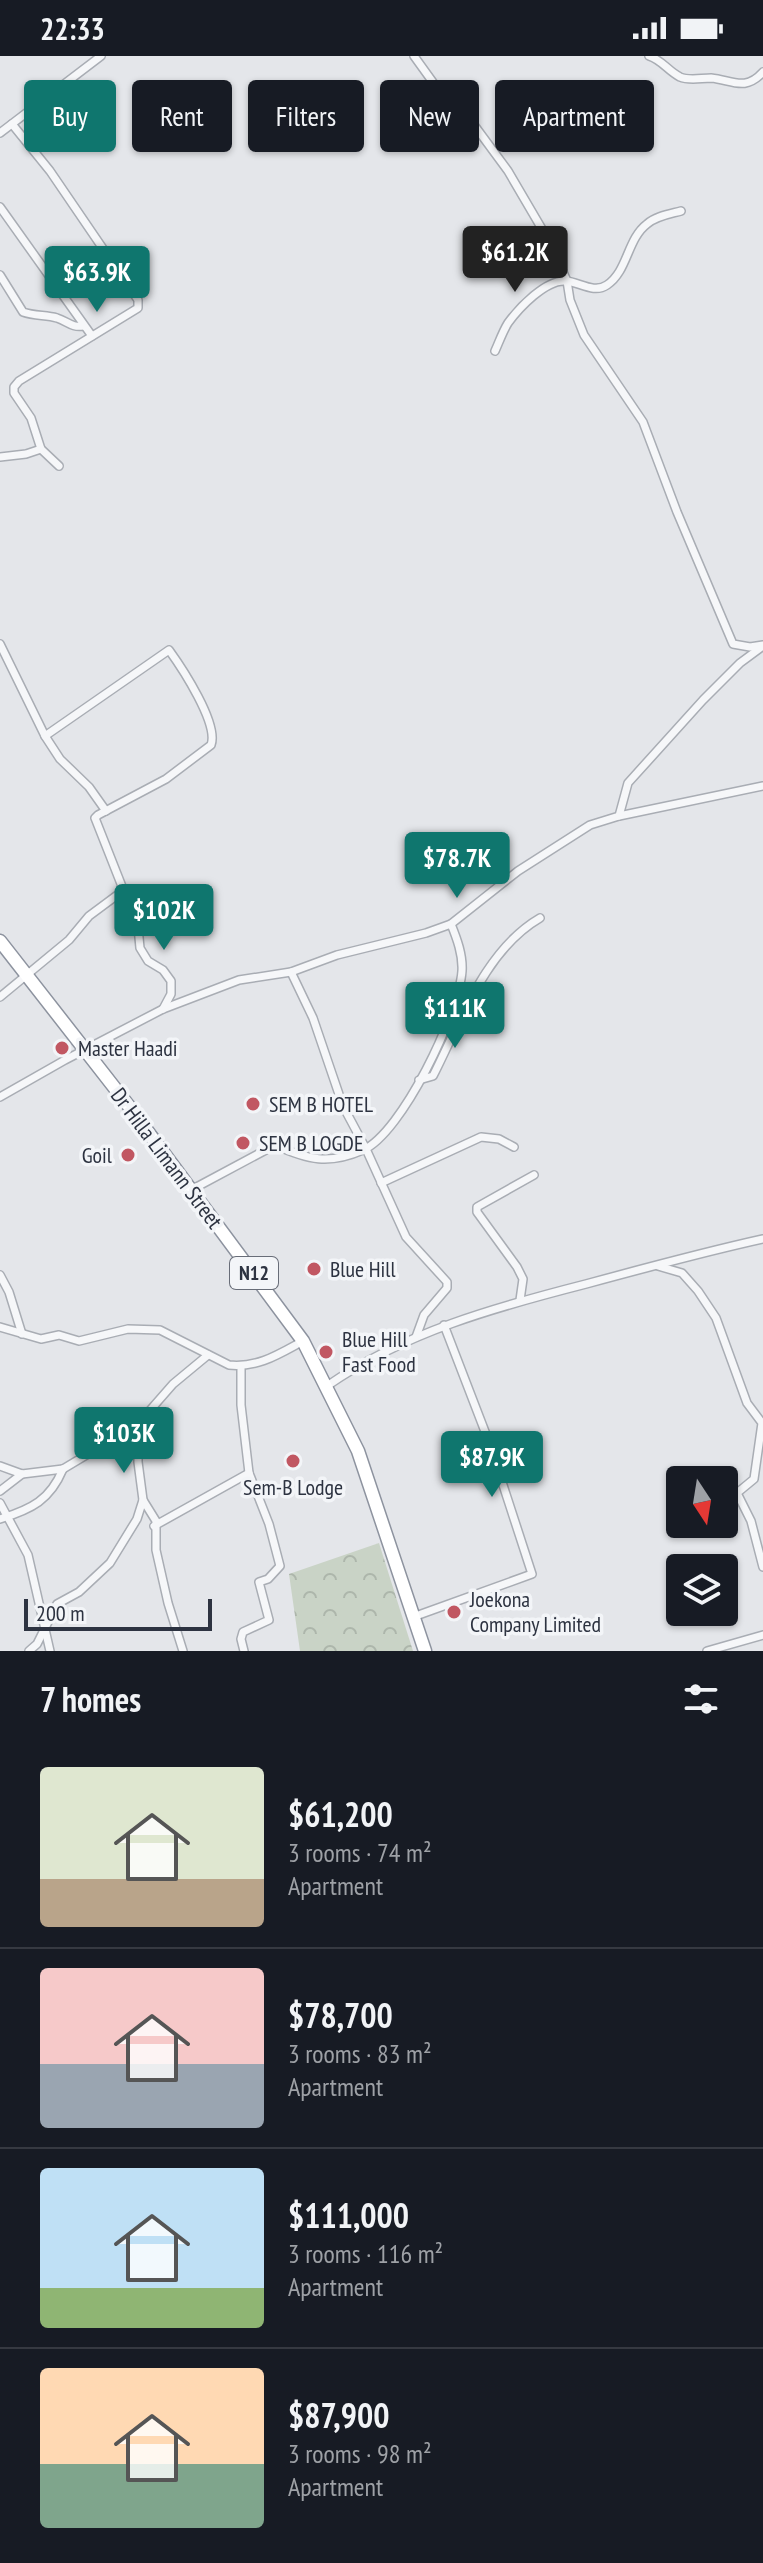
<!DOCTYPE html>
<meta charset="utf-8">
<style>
:root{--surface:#171b24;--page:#242831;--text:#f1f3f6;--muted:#9ea1a6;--line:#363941;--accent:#0f766e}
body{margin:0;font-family:"PT Sans Narrow",sans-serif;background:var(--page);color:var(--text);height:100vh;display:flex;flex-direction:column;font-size:30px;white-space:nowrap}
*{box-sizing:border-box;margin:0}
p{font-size:26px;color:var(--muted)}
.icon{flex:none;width:44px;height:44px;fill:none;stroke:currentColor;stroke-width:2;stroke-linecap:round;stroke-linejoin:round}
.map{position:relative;height:1595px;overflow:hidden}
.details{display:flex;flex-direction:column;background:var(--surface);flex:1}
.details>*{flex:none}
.top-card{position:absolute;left:24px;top:24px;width:716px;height:72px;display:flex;gap:16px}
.needle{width:52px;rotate:168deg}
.controls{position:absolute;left:666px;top:1410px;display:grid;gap:16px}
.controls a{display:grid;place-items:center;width:72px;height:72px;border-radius:8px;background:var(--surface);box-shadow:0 2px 6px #0004;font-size:40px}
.scale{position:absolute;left:24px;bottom:20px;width:188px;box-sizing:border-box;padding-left:8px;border:4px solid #2d3341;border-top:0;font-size:22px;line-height:28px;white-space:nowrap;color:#2d3341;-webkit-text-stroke:6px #f3f5f8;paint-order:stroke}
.price{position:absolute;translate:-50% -68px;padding:0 18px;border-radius:8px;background:var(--accent);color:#fff;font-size:26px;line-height:52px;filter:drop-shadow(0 2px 4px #0008)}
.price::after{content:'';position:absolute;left:50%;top:48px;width:24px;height:18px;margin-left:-12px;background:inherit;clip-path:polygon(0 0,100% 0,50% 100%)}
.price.on{background:#222;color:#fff}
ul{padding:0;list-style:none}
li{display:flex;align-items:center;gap:24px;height:200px;padding:0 40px}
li+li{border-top:2px solid var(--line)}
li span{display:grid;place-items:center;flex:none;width:224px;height:160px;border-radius:8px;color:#555}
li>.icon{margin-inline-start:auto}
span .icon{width:96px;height:96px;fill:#fffc;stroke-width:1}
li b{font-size:34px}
h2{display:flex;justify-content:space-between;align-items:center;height:96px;padding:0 40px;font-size:34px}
.tag{padding:0 28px;border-radius:8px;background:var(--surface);box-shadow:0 2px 6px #0004;font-size:28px;line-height:72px}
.tag.on{background:var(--accent);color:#fff}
.status{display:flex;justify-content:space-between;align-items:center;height:56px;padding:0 40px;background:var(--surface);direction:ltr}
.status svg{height:22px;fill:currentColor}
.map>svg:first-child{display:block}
.forest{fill:url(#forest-crowns)}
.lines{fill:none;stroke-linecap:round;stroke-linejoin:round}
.minor-casing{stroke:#a9adb4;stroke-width:10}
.trunk-casing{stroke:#8d939f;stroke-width:15}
.minor{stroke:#f6f7f9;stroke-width:7}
.trunk{stroke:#fff;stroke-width:12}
.poi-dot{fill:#c15762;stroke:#f3f5f8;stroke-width:3}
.labels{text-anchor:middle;stroke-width:7;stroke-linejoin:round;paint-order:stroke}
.shield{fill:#f3f5f8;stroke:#686d78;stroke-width:2}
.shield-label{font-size:20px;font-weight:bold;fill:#2d3341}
.poi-label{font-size:22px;fill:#2d3341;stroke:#f3f5f8;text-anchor:start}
.street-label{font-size:22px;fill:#2d3341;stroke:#f3f5f8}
</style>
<div class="status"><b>22:33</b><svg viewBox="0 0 49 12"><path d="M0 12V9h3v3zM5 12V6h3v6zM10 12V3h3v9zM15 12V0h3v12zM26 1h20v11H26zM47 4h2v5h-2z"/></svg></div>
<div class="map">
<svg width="763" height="1595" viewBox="0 0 763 1595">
<defs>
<pattern id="forest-crowns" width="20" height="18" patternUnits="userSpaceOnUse" patternTransform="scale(2)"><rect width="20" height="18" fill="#c9d3c6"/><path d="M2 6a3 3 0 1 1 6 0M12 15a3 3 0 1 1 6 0" fill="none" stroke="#adb6ab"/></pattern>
</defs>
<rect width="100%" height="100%" fill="#e4e6ea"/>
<polygon class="forest" points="379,1487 413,1595 300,1595 289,1518"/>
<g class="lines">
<g class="minor-casing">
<g id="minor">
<polyline points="414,0 445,43 466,58 508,115 549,185 567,225 570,244 584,279 643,366 677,456 733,588 750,591 763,589"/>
<path d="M 649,0 C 662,4 668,15 680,21 C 689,25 701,22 711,22 C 732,24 745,36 763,16"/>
<polyline points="12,68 50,115 138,244 138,252 19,325 14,331 14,337 31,362 41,393 59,410"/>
<polyline points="0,77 101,0"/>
<polyline points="0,151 92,280"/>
<path d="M 0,219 L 23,256 C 34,260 46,259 57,262 C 67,265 72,272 83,270"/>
<path d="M 495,295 C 499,286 503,275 508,267 C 519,252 546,223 566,225 C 579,226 594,238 607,229 C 628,215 627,183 647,168 C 656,160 670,158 681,155"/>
<polyline points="0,401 26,398 41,393"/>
<polyline points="0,588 45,680 60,703 89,731 106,755"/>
<path d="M 45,680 L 169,594 C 182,612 219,668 211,689 L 166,723 L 98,759 L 95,762 L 138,871 L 140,892 L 148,905 L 163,914 L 171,925 L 171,938 L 163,953"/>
<polyline points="619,760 763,730"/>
<polyline points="291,916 313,962 343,1050 366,1093 406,1181 447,1226 447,1232 424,1259 416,1281"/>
<polyline points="0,941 69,884 89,860 124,834"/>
<path d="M 419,1024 L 433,1020 C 461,965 485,894 540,862"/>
<polyline points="0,1041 65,1004 163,953 239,924 291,916 337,899 426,877 451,868 518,815 590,769 619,760 628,727 703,644 740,607 763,590"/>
<polyline points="381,1127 481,1081 499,1083 514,1091"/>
<path d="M 191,1134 L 275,1089 C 308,1104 329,1109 363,1094 C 402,1077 459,957 462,915 C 463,899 457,883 451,868"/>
<polyline points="658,1210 682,1217 698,1235 716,1262 747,1347 762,1367 754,1423 737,1437 751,1465 763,1511"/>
<polyline points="0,1219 9,1236 22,1278"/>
<polyline points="520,1244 523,1223 517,1211 477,1156 477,1151 534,1119"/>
<path d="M 0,1271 L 41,1283 L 59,1279 L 79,1285 L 128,1273 L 160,1274 L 229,1309 C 258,1312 279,1298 303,1285"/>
<polyline points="241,1310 241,1349 249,1417 269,1468 280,1510 268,1523 259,1526 269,1564 243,1576 241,1583 244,1595"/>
<path d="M 327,1330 C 405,1276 496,1251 586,1228 C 645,1212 704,1196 763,1183"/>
<polyline points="138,1368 138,1406 143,1444 156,1465 156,1494 168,1547 183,1595"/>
<polyline points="0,1410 22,1418 63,1413 138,1368 173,1328 208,1299"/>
<polyline points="0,1435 22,1418"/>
<polyline points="0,1447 28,1499 50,1595"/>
<path d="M 0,1463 C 32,1453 50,1444 63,1413"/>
<polyline points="154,1470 249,1417"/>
<polyline points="413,1561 532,1518 489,1386 444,1269"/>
<polyline points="29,1595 37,1588 57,1548 79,1536 110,1507 137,1463 143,1444"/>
<polyline points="707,1595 763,1579"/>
</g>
</g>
<g class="trunk-casing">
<polyline id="trunk" points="0,885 128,1049 303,1285 358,1395 425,1595"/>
</g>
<use href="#minor" class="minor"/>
<use href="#trunk" class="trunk"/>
</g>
<g class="poi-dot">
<circle cx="62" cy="992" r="8"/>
<circle cx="253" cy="1048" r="8"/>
<circle cx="243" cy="1087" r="8"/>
<circle cx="128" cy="1099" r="8"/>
<circle cx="314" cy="1213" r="8"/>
<circle cx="326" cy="1296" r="8"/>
<circle cx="293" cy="1405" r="8"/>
<circle cx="454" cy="1556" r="8"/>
</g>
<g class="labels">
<rect class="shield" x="230" y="1201" width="48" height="32" rx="6"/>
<g class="shield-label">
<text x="254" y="1224">N12</text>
</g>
<g class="poi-label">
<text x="78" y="1000">Master Haadi</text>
<text x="269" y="1056">SEM B HOTEL</text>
<text x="259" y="1095">SEM B LOGDE</text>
<text x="112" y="1107" text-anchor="end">Goil</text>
<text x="330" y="1221">Blue Hill</text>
<text x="342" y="1291">Blue Hill<tspan x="342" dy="25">Fast Food</tspan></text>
<text x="293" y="1439" text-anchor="middle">Sem-B Lodge</text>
<text x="470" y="1551">Joekona<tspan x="470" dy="25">Company Limited</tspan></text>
</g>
<g class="street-label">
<text transform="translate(167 1102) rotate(53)" y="8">Dr Hilla Limann Street</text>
</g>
</g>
</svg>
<div class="controls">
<a><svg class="needle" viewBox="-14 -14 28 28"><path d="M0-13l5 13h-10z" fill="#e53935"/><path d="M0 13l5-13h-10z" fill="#9ea1a6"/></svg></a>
<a><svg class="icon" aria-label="layers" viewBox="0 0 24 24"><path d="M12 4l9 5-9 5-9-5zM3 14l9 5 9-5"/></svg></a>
</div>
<div class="scale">200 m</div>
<b class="price on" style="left:515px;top:238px">$61.2K</b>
<b class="price" style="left:97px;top:258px">$63.9K</b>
<b class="price" style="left:457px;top:844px">$78.7K</b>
<b class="price" style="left:164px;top:896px">$102K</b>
<b class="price" style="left:455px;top:994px">$111K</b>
<b class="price" style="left:124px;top:1419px">$103K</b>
<b class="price" style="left:492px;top:1443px">$87.9K</b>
<div class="top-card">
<a class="tag on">Buy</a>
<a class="tag">Rent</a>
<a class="tag">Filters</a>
<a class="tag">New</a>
<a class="tag">Apartment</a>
</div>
</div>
<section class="details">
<h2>7 homes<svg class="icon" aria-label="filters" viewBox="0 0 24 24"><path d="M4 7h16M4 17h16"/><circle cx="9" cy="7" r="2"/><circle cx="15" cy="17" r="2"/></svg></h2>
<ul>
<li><span style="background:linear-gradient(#dfe7d0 70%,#b9a48a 0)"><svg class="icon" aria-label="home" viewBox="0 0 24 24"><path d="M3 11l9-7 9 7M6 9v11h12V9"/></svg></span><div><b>$61,200</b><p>3 rooms · 74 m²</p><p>Apartment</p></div></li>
<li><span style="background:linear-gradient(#f6c9c9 60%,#9aa5b1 0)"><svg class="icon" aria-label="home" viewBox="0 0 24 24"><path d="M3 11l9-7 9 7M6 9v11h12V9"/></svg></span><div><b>$78,700</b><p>3 rooms · 83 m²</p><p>Apartment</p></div></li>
<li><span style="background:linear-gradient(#bfe0f5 75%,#8fb573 0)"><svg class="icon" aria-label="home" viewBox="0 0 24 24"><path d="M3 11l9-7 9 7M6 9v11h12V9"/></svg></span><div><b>$111,000</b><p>3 rooms · 116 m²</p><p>Apartment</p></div></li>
<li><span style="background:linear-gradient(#ffd9b3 60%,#7fa58c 0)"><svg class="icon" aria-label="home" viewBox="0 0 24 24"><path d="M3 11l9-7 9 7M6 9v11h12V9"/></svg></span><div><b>$87,900</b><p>3 rooms · 98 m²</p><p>Apartment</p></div></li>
</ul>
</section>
